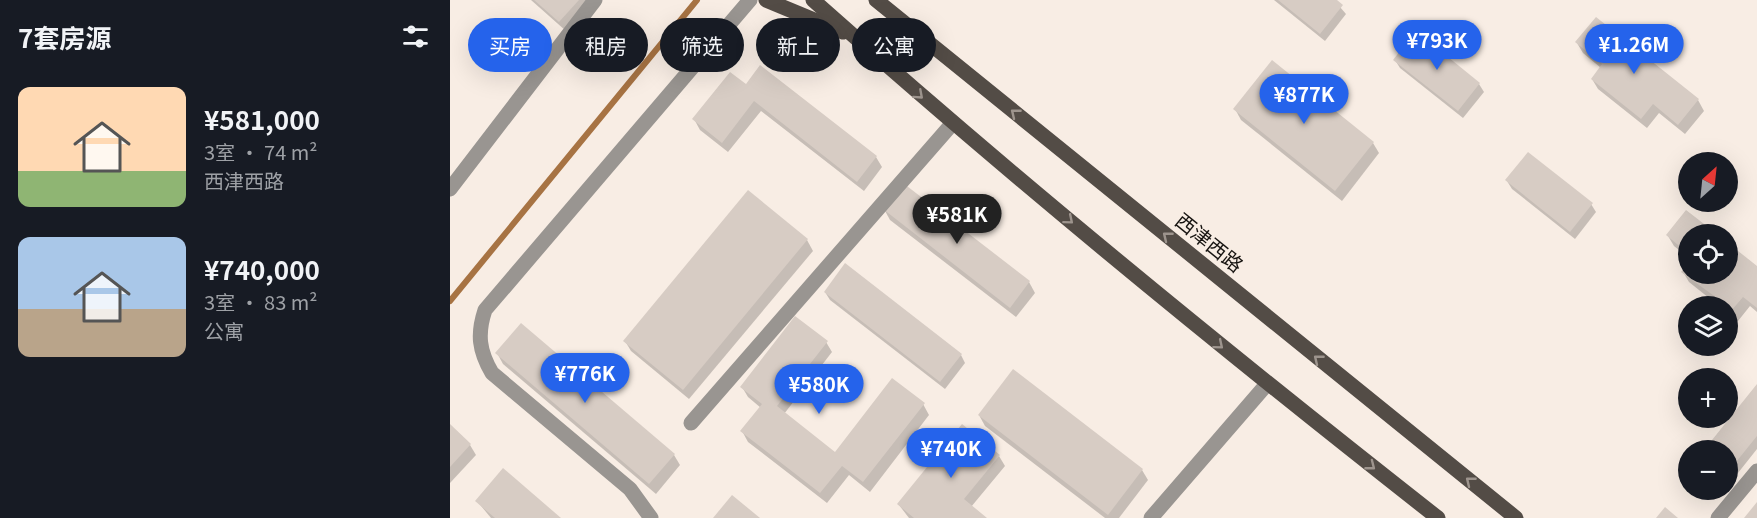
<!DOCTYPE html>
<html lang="zh">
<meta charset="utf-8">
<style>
:root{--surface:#171b24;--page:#242831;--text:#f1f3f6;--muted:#9ea1a6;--accent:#2563eb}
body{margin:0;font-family:Georgia,"Noto Sans SC",serif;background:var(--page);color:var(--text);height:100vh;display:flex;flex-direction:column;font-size:22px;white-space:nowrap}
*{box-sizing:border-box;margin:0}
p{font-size:20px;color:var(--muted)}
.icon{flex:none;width:33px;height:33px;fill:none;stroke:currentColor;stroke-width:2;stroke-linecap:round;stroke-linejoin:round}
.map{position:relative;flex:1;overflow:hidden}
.side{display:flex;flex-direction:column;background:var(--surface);width:450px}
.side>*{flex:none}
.banner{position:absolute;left:18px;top:18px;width:570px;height:54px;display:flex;gap:12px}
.needle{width:39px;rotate:27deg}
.buttons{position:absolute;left:1228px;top:152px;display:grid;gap:12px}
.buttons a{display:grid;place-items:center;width:60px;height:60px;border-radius:50%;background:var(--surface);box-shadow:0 6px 24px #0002;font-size:30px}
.price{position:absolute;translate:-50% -51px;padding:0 14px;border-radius:21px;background:var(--accent);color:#fff;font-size:20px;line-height:39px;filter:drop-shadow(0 2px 3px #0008)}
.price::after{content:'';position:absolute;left:50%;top:36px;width:18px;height:14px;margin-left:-9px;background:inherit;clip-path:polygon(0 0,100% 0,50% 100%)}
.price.selected{background:#222;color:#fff}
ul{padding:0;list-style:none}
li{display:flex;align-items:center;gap:18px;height:150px;padding:0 18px}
li span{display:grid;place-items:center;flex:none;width:168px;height:120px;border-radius:12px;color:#555}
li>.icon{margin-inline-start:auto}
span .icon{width:72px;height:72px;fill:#fffc;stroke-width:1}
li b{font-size:26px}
h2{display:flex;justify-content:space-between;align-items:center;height:72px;padding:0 18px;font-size:26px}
.chip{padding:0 21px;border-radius:27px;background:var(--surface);box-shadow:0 6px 24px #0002;font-size:21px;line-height:54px}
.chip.selected{background:var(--accent);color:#fff}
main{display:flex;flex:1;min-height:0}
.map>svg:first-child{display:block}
.shadow{fill:#0003}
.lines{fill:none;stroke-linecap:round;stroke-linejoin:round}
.stream{stroke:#a77343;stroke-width:6}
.building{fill:#d7ccc4}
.minor{stroke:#999591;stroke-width:15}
.major{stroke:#534c46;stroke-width:15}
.oneway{stroke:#9d948d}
.labels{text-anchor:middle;stroke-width:6;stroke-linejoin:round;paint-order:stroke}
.street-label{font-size:20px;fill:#171411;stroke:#f8ede4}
</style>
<main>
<section class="side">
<h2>7套房源<svg class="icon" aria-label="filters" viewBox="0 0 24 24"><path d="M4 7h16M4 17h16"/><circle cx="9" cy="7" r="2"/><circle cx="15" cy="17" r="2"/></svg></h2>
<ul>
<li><span style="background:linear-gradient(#ffd9b3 70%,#8fb573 0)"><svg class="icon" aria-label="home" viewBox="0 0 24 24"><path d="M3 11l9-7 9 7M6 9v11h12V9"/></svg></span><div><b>¥581,000</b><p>3室 · 74 m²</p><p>西津西路</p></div></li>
<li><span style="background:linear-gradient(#a9c7e8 60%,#b9a48a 0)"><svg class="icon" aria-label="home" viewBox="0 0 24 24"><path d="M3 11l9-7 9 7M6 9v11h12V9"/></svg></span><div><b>¥740,000</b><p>3室 · 83 m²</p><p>公寓</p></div></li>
</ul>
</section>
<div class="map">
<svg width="1307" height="518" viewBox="0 0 1307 518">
<rect width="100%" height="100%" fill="#f8ede4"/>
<g class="shadow">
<polygon points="81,0 143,0 116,31"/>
<polygon points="824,0 884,0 896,14 875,41"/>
<polygon points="1127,43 1248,100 1254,111 1235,134 1209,113 1197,128 1148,89 1142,79 1151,68 1133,53"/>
<polygon points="945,60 1029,84 1034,92 1013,118 950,68"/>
<polygon points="822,63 923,143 929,153 892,201 791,120 785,109"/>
<polygon points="296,86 426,157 432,167 414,191 311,111 278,152 250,130 244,119"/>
<polygon points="1057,181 1141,204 1146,212 1125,239 1062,189"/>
<polygon points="454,185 579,282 585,293 566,317 440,220 434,209"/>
<polygon points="299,192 357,240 363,251 239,399 181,351 175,341"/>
<polygon points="1236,212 1264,234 1239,234 1239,258 1224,246 1218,236"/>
<polygon points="1278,245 1307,268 1307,312 1300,306 1288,321 1278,313 1278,306 1269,306 1239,282 1233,272 1239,264 1239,273 1278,273"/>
<polygon points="375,292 511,355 515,363 495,389 380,300"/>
<polygon points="376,342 382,352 334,414 385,454 473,404 479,415 420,492 399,475 377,503 298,442 292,431 311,408 298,397 292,387"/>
<polygon points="47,353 224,455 230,465 206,494 53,364"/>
<polygon points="1307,387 1307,449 1284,478 1278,473 1278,450 1256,450"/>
<polygon points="529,415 692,470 698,480 669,518 655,518 535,426"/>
<polygon points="0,426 20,445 26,455 0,483"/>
<polygon points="549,456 555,466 521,507 534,518 459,518 449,505"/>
<polygon points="27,501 109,518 41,518"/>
</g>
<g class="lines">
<polyline class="stream" points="0,301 247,0"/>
</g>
<g class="building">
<polygon points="84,0 129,0 109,22"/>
<polygon points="828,0 887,0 893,5 870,34"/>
<polygon points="1146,17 1249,99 1228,125 1203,104 1191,119 1141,79 1152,64 1125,42"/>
<polygon points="966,31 1030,83 1008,111 943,60"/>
<polygon points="822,60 924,142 885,191 783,109"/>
<polygon points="310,65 427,156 407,182 304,101 272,143 242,119 280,72 296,84"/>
<polygon points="1078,152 1143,203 1120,232 1055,180"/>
<polygon points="453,183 580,281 560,308 433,209"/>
<polygon points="298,190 358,239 233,390 173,341"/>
<polygon points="1236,210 1267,234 1239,234 1239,254 1216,235"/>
<polygon points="1278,243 1307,266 1307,308 1293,297 1281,311 1278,306 1231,272 1239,262 1239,273 1278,273"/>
<polygon points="395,263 512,354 490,382 374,292"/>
<polygon points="345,316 378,341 327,406 385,452 442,378 475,403 413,482 392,466 370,493 290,431 312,404 290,387"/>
<polygon points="71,323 225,454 199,484 45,353"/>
<polygon points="563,369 693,469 658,515 528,415"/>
<polygon points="1307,384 1307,436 1278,472 1278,450 1254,450"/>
<polygon points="0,424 21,444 0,467"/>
<polygon points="512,424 550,455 514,499 537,518 464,518 447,504"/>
<polygon points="53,468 111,518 45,518 25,501"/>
<polygon points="282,495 310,518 263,518"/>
<polygon points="1307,502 1307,518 1294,518"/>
<polygon points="1215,507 1228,518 1206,518"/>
</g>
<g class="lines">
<g class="minor">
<polyline points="0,189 145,0"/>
<polyline points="241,423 502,124"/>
<path d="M 201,518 L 180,489 L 42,373 C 29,351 27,334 35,310 L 300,0"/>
<polyline points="701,518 817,384"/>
<polyline points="1268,518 1307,471"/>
</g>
<g class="major">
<polyline points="316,0 393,32"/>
<path d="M 363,0 C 565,180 775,351 988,518"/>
<polyline points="426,0 1066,518"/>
</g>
</g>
<defs><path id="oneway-chevron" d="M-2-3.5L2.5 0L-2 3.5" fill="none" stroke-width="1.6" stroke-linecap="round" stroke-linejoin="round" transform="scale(1.5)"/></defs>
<g class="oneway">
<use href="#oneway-chevron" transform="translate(469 95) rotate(42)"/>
<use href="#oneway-chevron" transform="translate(565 113) rotate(-141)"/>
<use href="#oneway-chevron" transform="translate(619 220) rotate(40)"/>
<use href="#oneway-chevron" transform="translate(717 236) rotate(-141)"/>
<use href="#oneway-chevron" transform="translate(769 345) rotate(40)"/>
<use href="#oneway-chevron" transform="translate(868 359) rotate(-141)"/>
<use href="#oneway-chevron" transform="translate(921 466) rotate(38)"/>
<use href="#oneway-chevron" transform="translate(1020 481) rotate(-141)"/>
</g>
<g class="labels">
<g class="street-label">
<text transform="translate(759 243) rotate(39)" y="7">西津西路</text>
</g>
</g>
</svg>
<div class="buttons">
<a><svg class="needle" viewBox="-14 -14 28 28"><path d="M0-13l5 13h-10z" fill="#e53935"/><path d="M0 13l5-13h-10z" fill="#9ea1a6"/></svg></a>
<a><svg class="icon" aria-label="locate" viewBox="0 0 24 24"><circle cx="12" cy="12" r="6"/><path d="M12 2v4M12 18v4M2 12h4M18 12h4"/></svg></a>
<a><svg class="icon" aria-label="layers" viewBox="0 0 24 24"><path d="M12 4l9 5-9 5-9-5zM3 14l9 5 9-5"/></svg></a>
<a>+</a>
<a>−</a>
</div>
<b class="price" style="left:987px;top:71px">¥793K</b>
<b class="price" style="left:1184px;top:75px">¥1.26M</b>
<b class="price" style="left:854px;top:125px">¥877K</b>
<b class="price selected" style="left:507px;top:245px">¥581K</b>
<b class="price" style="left:135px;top:404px">¥776K</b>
<b class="price" style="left:369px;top:415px">¥580K</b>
<b class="price" style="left:501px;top:479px">¥740K</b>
<div class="banner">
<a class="chip selected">买房</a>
<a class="chip">租房</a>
<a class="chip">筛选</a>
<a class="chip">新上</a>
<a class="chip">公寓</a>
</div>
</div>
</main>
